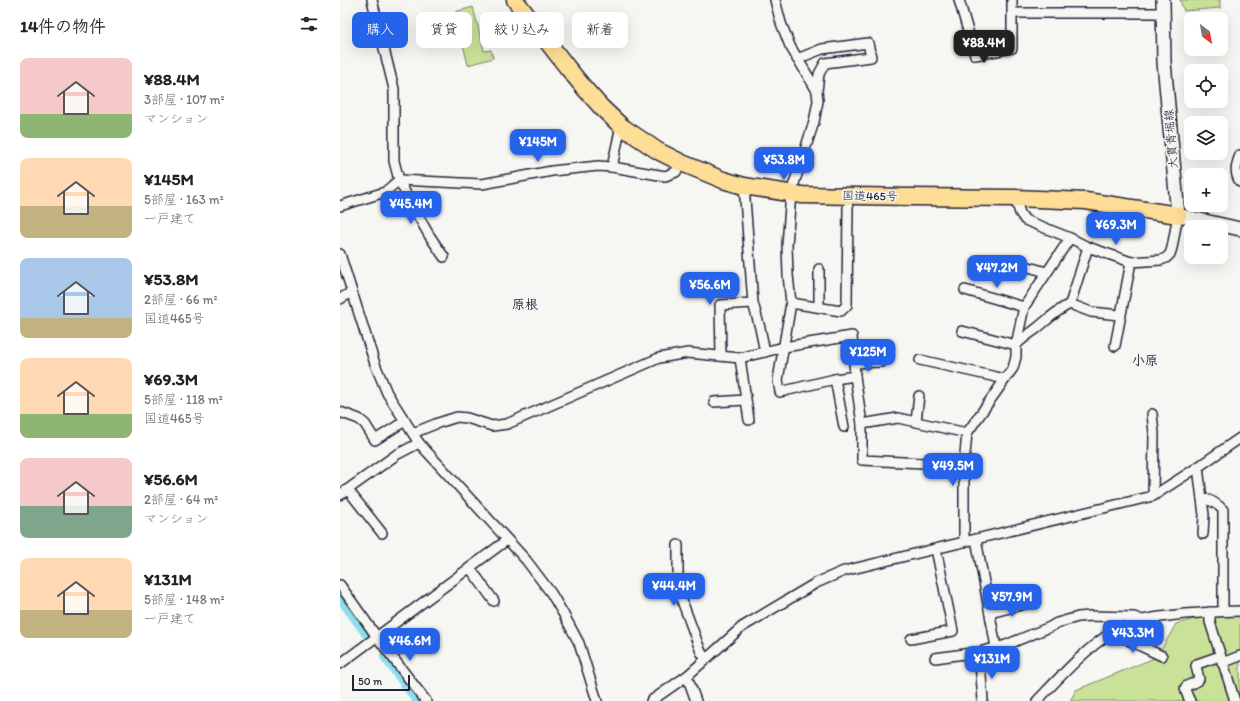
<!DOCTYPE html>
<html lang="ja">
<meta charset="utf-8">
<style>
:root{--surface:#fff;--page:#f2f2f2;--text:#222;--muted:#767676;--accent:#2563eb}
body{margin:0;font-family:Itim,"Klee One",sans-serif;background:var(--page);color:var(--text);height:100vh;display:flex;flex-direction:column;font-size:15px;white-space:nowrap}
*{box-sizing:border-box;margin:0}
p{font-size:13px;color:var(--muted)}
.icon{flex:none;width:22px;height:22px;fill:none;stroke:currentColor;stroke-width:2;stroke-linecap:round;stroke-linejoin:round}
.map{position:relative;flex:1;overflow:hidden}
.panel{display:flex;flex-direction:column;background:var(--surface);width:340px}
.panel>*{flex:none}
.guide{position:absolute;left:12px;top:12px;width:380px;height:36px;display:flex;gap:8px}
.needle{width:26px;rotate:149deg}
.controls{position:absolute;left:844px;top:12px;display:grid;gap:8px}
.controls a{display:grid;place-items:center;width:44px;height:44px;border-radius:8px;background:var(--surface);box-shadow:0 4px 16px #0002;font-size:20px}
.scale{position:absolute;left:12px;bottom:10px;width:58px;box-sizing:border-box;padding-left:4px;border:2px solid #22223b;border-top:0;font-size:11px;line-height:14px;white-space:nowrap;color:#22223b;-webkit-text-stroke:3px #f6f6f2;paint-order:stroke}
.price{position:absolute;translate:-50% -34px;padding:0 9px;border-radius:8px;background:var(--accent);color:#fff;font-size:13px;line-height:26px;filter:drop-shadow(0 1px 2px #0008)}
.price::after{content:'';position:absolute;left:50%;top:24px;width:12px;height:9px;margin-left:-6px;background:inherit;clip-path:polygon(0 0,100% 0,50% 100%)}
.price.current{background:#222;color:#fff}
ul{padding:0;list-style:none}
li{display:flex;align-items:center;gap:12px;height:100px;padding:0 20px}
li span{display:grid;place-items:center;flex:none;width:112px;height:80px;border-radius:8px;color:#555}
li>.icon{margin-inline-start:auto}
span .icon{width:48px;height:48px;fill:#fffc;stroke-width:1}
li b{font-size:17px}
h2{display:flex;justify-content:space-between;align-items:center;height:48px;padding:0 20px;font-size:17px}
.pill{padding:0 14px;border-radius:8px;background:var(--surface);box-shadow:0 4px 16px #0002;font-size:14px;line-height:36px}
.pill.current{background:var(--accent);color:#fff}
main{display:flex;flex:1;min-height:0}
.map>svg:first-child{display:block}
.green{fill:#cae298;stroke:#76826a}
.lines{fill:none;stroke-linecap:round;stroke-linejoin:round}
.river{stroke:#8fdeeb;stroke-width:14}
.minor-casing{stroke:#22223b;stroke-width:12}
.secondary-casing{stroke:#22223b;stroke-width:16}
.trunk-casing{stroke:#22223b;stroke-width:19}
.minor{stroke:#f6f6f2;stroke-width:9}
.secondary{stroke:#f6f6f2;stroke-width:13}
.trunk{stroke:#fedd96;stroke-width:16}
.labels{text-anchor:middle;stroke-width:3;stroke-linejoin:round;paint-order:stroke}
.street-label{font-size:12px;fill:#22223b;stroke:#f6f6f2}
.neighbourhood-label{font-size:13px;font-weight:bold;fill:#22223b;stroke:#f6f6f2}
</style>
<main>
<section class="panel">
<h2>14件の物件<svg class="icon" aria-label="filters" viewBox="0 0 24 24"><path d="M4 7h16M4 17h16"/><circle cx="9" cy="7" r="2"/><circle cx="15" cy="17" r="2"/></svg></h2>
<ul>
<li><span style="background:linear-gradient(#f6c9c9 70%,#8fb573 0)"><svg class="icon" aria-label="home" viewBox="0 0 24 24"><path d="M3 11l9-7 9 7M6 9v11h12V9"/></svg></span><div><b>¥88.4M</b><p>3部屋 · 107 m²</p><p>マンション</p></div></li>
<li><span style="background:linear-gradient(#ffd9b3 60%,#c2b280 0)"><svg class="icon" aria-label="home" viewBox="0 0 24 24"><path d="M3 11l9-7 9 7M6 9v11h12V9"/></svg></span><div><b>¥145M</b><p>5部屋 · 163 m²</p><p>一戸建て</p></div></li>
<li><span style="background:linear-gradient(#a9c7e8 75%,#c2b280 0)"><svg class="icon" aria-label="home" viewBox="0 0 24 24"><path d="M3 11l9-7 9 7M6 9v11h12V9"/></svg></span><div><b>¥53.8M</b><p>2部屋 · 66 m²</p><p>国道465号</p></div></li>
<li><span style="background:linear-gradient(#ffd9b3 70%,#8fb573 0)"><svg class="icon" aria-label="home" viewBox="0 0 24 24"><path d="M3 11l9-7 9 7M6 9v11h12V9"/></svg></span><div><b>¥69.3M</b><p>5部屋 · 118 m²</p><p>国道465号</p></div></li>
<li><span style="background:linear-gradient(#f6c9c9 60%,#7fa58c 0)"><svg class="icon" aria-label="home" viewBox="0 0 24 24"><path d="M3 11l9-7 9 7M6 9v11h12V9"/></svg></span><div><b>¥56.6M</b><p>2部屋 · 64 m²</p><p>マンション</p></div></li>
<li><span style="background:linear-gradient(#ffd9b3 65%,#c2b280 0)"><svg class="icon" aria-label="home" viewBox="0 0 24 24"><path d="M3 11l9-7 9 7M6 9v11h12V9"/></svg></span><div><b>¥131M</b><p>5部屋 · 148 m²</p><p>一戸建て</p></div></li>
</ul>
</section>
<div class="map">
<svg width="900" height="701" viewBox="0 0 900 701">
<rect width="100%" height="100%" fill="#f6f6f2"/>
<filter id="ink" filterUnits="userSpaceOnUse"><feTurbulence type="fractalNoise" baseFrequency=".025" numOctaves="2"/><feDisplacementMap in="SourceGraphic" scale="8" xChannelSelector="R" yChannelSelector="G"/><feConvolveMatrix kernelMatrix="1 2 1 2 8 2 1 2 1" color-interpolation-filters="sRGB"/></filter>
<g filter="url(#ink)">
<g class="green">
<polygon points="840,0 880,0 880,8 844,11"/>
<polygon points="133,7 144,51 151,50 153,58 128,65 115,12"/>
<polygon points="900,610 900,701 730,701 736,690 817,657 836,624 873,614"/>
</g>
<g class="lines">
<g class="river">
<polyline points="0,594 30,635"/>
<polyline points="47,656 80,701"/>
</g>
<g class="minor-casing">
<g id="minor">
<polyline points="32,0 54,89 54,161 59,180 69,200 89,235 104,257"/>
<polyline points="435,0 441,23 450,46 477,91 478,101 474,122 451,193 447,245 448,275 451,303 438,380 440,392 495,379 515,376"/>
<polyline points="619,0 635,55 672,48 672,0"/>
<polyline points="673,13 823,13"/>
<polyline points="457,59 482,49 528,43 531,57 485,63 479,74 477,91"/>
<path d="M 900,155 C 896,165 894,173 900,182"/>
<polyline points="272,167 281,126"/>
<polyline points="404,186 413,303 420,328 425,352"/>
<polyline points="675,198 680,213 685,220 730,238 748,247 791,262 821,260 826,258 830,254 832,248 838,215"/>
<polyline points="0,206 45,192 59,180 142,184 212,171 258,166 272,167 325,176 336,172 342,163"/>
<polyline points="0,254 35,364 47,393 79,443 186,560 211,593 224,615 239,643 257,701"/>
<polyline points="665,260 706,272"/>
<polyline points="625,290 684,307"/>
<polyline points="0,299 12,292"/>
<polyline points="451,303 501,311 507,305 508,207"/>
<polyline points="730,304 748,247"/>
<polyline points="479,307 479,269"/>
<path d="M 622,331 L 676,345 C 683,338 689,334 696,329 C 707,320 717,310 730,304 L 751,312 L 780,315"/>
<polyline points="775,346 791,262"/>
<polyline points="381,356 380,305 413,303"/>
<polyline points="400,358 409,420"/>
<polyline points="580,360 665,379"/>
<polyline points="514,363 542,362"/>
<polyline points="495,379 504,427"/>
<polyline points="374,402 405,400"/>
<polyline points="0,412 19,419 25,424 35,440 65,421"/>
<polyline points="812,414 814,433 813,496"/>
<polyline points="576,421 579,396"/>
<polyline points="522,424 558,418 627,433"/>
<polyline points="73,433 98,423 117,417 127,418 152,426 167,424 319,358 348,353 400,358 444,347 512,336 515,376 522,424 522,460 624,465"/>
<polyline points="858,467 864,515 863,534"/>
<polyline points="8,490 42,533"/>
<polyline points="0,495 56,455 79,443"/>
<path d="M 862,498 C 871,500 877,503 883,510 L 883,611"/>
<polyline points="636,539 656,647"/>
<polyline points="624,542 624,465 627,433 673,368 676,357 676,345 684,307 730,238"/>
<polyline points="338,545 338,590 361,652 366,659"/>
<polyline points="130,568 154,601"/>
<polyline points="0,585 37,637 86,701"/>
<polyline points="870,612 870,622 895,701"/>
<polyline points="650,613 689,603"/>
<polyline points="775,631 790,641 822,656"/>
<polyline points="571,639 613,631 596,549"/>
<polyline points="639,652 643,700 642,701"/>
<polyline points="595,658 639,652 666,645 710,627 717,623 738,617 750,616 794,617 802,620"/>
<polyline points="882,663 900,656"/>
<polyline points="0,664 167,540"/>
<polyline points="347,676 356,701"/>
<polyline points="311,701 347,676 402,627 476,583 504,571 813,496 858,467 900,438"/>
<path d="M 697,701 C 721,676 745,649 774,631 C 796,618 821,617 845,614 C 863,613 882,611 900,611"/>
<path d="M 850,701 C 839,679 849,690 859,679 L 856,666 L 857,664 L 880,656"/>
</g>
</g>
<g class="secondary-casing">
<polyline id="secondary" points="823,0 824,62 838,215 900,229"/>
</g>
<g class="trunk-casing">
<polyline id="trunk" points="175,0 227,67 245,89 261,107 281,126 318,151 342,163 383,180 404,186 462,195 572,197 675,198 746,201 838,215"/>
</g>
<use href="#minor" class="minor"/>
<use href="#secondary" class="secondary"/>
<use href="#trunk" class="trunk"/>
</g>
</g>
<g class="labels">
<g class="street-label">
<text transform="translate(831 139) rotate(-95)" y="4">大貫青堀線</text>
<text transform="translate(530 196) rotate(1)" y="4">国道465号</text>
</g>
<g class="neighbourhood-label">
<text x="185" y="309">原根</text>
<text x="805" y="365">小原</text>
</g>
</g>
</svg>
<div class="controls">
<a><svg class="needle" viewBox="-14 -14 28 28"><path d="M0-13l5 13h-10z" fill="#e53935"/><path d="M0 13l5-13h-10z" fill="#767676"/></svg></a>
<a><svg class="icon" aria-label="locate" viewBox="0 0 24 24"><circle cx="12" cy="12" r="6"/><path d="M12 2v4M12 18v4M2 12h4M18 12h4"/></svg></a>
<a><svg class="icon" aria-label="layers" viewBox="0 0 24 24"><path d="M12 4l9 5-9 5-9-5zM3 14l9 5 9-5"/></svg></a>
<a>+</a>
<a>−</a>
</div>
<div class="scale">50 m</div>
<b class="price current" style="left:644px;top:64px">¥88.4M</b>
<b class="price" style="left:198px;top:163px">¥145M</b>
<b class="price" style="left:444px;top:181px">¥53.8M</b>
<b class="price" style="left:71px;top:225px">¥45.4M</b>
<b class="price" style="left:776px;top:246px">¥69.3M</b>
<b class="price" style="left:657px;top:289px">¥47.2M</b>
<b class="price" style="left:370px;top:306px">¥56.6M</b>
<b class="price" style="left:528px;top:373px">¥125M</b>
<b class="price" style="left:613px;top:487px">¥49.5M</b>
<b class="price" style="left:334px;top:607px">¥44.4M</b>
<b class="price" style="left:672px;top:618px">¥57.9M</b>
<b class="price" style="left:793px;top:654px">¥43.3M</b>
<b class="price" style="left:70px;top:662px">¥46.6M</b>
<b class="price" style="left:652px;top:680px">¥131M</b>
<div class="guide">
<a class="pill current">購入</a>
<a class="pill">賃貸</a>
<a class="pill">絞り込み</a>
<a class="pill">新着</a>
</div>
</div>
</main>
